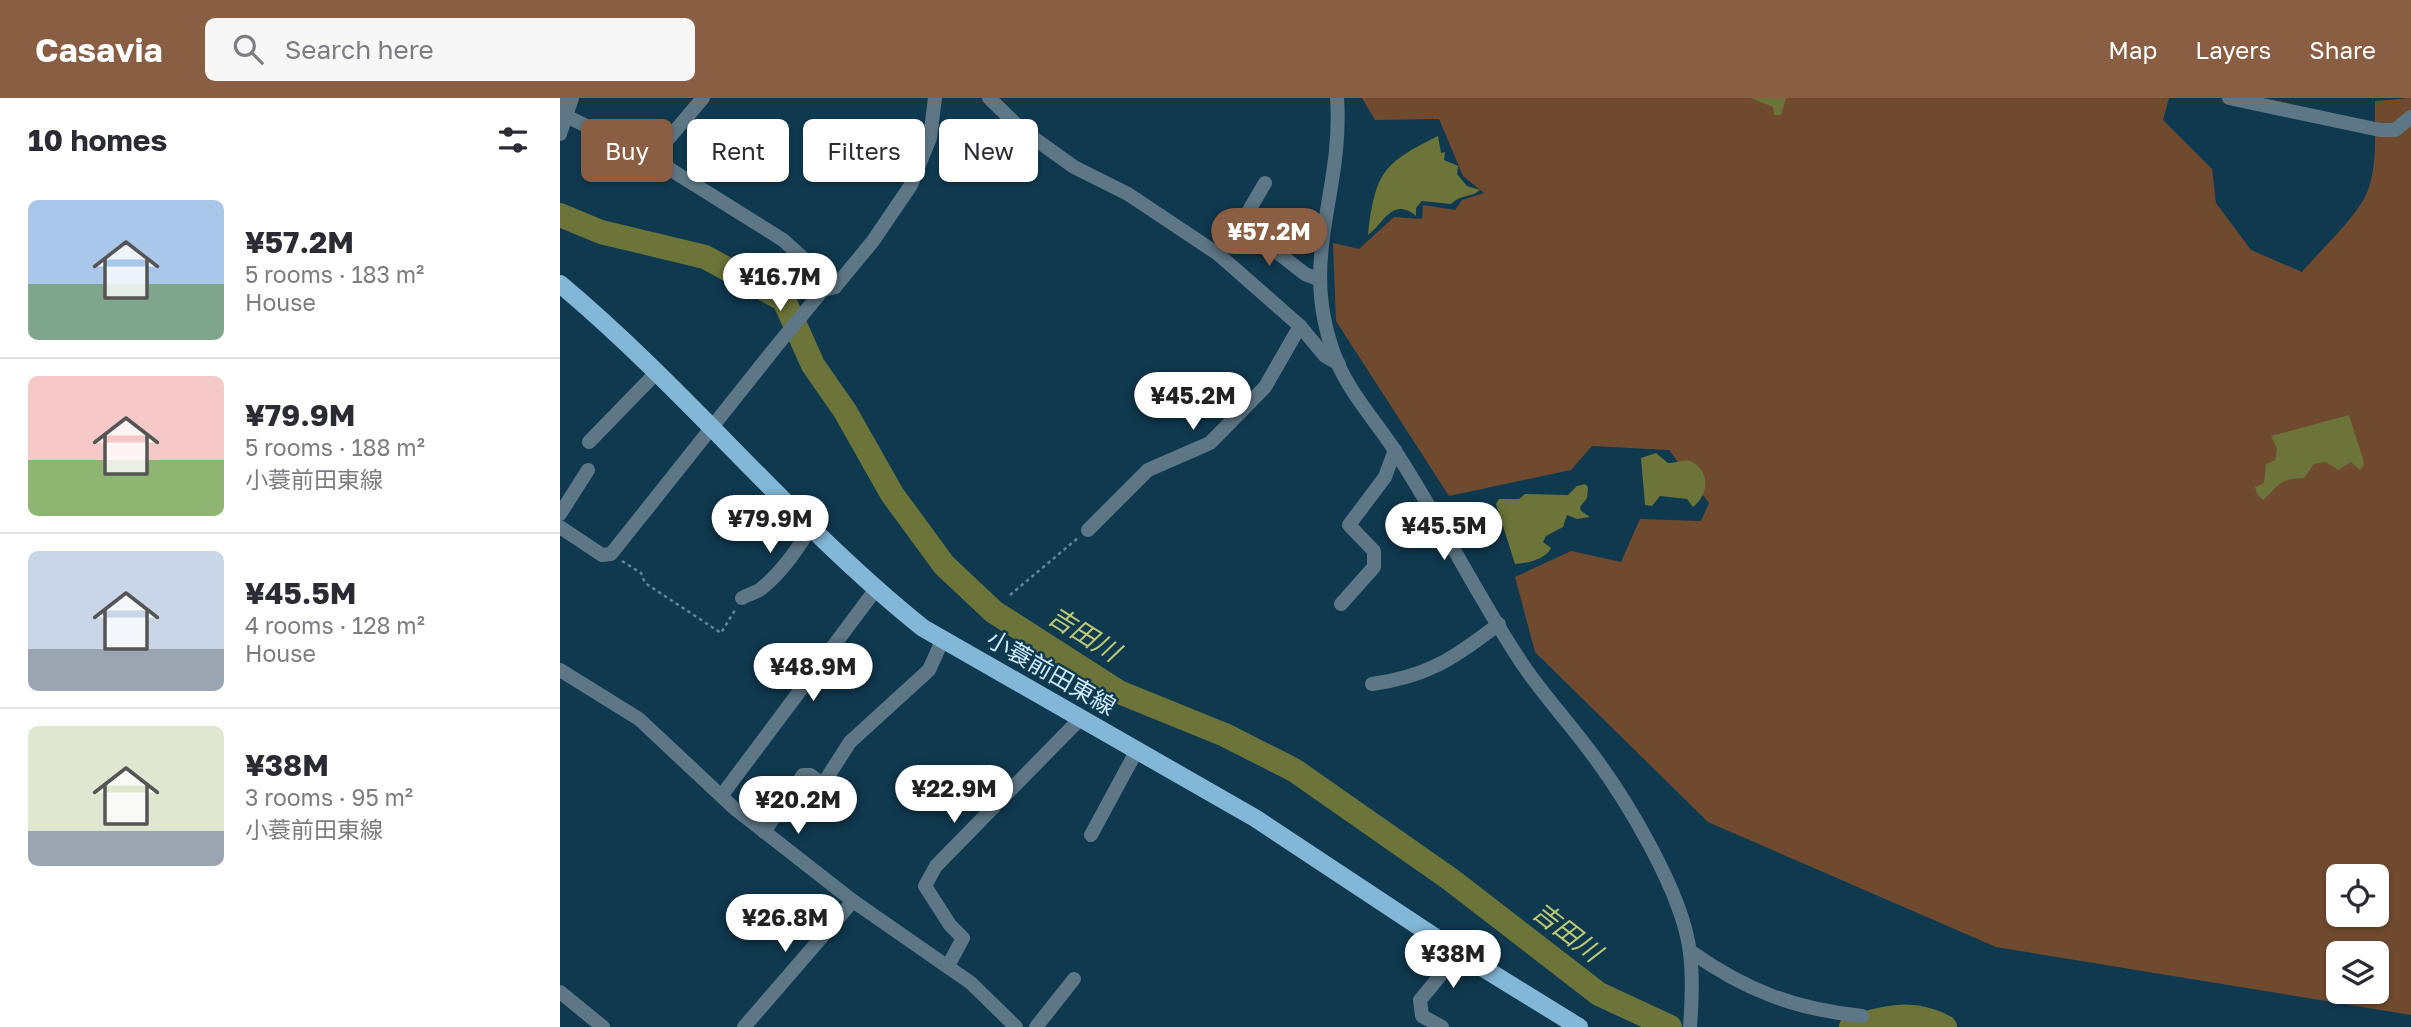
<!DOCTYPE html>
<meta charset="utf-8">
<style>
:root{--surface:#fff;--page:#f7f7f7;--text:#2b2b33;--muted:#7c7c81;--line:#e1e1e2;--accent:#8a5e42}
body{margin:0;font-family:"Golos Text","Noto Sans JP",sans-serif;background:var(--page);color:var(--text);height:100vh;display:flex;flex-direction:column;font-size:26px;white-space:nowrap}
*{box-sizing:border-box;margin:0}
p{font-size:23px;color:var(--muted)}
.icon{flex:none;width:38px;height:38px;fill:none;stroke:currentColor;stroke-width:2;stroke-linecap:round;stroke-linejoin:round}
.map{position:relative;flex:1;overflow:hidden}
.sheet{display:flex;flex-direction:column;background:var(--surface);width:560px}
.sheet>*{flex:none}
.banner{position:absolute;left:21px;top:21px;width:665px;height:63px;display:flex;gap:14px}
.buttons{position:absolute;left:1766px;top:766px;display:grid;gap:14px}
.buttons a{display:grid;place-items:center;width:63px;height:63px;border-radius:10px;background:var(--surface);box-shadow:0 2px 5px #0004;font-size:35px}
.price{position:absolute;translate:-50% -60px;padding:0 16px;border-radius:24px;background:#fff;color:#222;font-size:23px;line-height:46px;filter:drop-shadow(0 2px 4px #0008)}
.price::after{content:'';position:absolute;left:50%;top:42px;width:21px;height:16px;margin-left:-10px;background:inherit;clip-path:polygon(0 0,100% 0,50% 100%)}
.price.on{background:var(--accent);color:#fff}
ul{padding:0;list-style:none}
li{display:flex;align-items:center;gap:21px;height:175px;padding:0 28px}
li+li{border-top:2px solid var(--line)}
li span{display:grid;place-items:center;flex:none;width:196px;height:140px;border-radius:10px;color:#555}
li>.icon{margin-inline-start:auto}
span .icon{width:84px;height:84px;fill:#fffc;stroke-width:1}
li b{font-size:30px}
h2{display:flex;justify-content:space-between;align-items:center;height:84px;padding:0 28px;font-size:30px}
.tag{padding:0 24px;border-radius:10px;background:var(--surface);box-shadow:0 2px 5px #0004;font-size:24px;line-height:63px}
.tag.on{background:var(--accent);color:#fff}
header{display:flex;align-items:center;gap:42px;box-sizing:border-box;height:98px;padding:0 35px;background:var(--accent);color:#fff}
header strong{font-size:33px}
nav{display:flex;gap:38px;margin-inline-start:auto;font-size:24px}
.search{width:490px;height:63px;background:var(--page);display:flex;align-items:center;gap:18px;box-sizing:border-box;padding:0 24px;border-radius:10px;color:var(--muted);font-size:26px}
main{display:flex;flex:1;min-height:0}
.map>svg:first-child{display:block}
.green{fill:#704a2f;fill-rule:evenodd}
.water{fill:#6c7439}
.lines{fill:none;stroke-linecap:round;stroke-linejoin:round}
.river{stroke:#6c7439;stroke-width:24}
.path{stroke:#608499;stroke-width:2.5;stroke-dasharray:3.5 3.5;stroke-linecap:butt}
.minor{stroke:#5e7786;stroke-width:14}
.tertiary{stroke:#5e7786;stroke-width:14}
.primary{stroke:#83b7d7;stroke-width:18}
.labels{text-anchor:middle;stroke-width:5;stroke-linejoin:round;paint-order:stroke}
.street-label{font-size:24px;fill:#cfecfe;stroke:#0f394f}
.water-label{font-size:26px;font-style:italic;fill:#becb73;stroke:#0f394f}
</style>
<header>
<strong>Casavia</strong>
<div class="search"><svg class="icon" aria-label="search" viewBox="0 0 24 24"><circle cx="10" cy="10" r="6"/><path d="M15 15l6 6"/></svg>Search here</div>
<nav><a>Map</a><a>Layers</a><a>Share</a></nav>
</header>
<main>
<section class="sheet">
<h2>10 homes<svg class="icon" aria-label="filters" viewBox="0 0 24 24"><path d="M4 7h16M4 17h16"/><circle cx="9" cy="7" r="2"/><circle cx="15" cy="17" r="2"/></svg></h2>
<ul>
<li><span style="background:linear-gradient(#a9c7e8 60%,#7fa58c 0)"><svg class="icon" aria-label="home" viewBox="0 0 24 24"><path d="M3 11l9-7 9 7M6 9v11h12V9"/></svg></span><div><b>¥57.2M</b><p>5 rooms · 183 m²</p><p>House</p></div></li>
<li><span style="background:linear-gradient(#f6c9c9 60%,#8fb573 0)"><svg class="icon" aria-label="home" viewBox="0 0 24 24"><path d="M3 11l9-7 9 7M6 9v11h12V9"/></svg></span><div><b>¥79.9M</b><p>5 rooms · 188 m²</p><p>小蓑前田東線</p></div></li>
<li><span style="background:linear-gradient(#c9d6e8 70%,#9aa5b1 0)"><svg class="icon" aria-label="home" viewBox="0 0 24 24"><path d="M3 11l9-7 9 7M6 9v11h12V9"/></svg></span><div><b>¥45.5M</b><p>4 rooms · 128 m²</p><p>House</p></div></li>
<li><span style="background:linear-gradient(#dfe7d0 75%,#9aa5b1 0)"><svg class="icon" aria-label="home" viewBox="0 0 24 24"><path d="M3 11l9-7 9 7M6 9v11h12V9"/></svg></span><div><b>¥38M</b><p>3 rooms · 95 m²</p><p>小蓑前田東線</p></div></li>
</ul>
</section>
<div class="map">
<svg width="1851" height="929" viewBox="0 0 1851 929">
<rect width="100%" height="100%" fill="#0f394f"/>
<path class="green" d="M 802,0 L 1609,0 L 1603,22 L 1652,71 L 1656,105 L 1691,152 L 1742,174 C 1761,151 1801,116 1809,89 C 1818,62 1814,31 1815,3 L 1851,0 L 1851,917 L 1436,849 L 1148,724 L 975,554 L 955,479 L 1011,453 L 1061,464 L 1080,421 L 1141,423 L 1149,405 L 1109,352 L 1032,348 L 1011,372 L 889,398 L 776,223 L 773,145 L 799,151 L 834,119 L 862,121 L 863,107 L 895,112 L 902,102 L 924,95 L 903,78 L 879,21 L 815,22 ZM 1778,779 L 1816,779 L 1816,817 L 1778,817 ZM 1778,856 L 1816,856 L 1816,894 L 1778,894 Z"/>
<g class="water">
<polygon points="1191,0 1226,0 1221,17 1214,17 1213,9"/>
<path d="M 878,38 L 881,55 L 885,54 L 884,62 L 898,68 L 897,76 L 907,88 L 920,92 C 911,100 901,96 891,106 L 862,103 L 856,110 L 856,118 C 832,98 823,127 808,137 C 815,75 823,65 878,38 Z"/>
<path d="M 1789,317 L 1803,361 L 1804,367 L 1800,372 L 1791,364 L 1778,372 L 1766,364 L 1754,366 L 1744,380 C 1718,381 1720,387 1703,402 L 1697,396 L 1695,389 L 1704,385 L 1706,366 L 1715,362 L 1717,351 L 1711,338 Z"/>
<path d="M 1096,355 L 1108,365 C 1115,365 1124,361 1130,363 C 1151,372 1149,397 1133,409 L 1127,401 L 1100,398 L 1092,408 L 1085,407 L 1081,360 Z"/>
<path d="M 1025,386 L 1028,389 L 1027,400 L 1020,409 L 1021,413 L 1030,419 L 1017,421 L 1007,417 L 1003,429 L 986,438 L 983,444 L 991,450 C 985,462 967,465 955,466 L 936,406 L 939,401 L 959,401 L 965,396 L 1008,397 L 1017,388 Z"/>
</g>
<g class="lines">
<g class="river">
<polyline points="0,117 41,134 145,159 224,202 253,267 285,313 332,396 384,467 434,514 559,594 665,637 734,672 890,781 1039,896 1110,929"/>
<path d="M 1291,929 C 1325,920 1352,911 1385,929"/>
</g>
<g class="path">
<polyline points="62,463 81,475 85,485 161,535 175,512"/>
<polyline points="450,497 518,440"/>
</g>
<g class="minor">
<polyline points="429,0 461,31 514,69 568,96 658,156 740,228 765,258 779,266"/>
<polyline points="1669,0 1820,32 1835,32 1851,19"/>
<polyline points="0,3 6,18 92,60 223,142 275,189"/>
<polyline points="0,36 12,0"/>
<polyline points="92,60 143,0"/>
<polyline points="681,126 705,85"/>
<polyline points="658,156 681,126 745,176 758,181"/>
<polyline points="29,344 97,274"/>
<polyline points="0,416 28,372"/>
<polyline points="0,429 42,457 51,456 219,245 263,192 275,189 313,143 351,87 370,40 375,0"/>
<polyline points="528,432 588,372 650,345 705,289 740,228"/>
<path d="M 182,500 C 188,496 197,495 202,490 C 223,473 238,450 252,428"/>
<polyline points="781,506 814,469 814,453 789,427 825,379 835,352"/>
<polyline points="0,572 79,621 174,710 293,803 411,885 456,929"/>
<path d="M 812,586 C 870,578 893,560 939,526"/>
<polyline points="162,697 316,491"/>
<polyline points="204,734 243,677 250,677 263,686 290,644 369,572 383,541"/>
<polyline points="531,737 577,652"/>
<path d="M 1130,853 C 1185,892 1234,911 1302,918"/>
<polyline points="388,868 403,840 390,827 365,788 376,768 520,621"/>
<polyline points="0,894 43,929"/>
<polyline points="184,929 293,803"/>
<polyline points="476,929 514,881"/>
<polyline points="882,929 862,918 860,902 899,855"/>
</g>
<path class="tertiary" d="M 777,0 C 784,98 735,164 778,266 C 793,300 820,328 839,359 C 882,426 918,499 961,564 C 981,594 1005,620 1026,648 C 1064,697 1123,794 1130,855 C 1133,880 1132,904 1130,929"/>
<path class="primary" d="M 0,186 C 128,293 233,426 363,530 L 695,720 L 899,855 L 1019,929"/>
</g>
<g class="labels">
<g class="street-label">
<text transform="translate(491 575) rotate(30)" y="8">小蓑前田東線</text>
</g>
<g class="water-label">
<text transform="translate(524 536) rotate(32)" y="9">吉田川</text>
<text transform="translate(1007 834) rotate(38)" y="9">吉田川</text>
</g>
</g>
</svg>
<div class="buttons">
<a><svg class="icon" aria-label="locate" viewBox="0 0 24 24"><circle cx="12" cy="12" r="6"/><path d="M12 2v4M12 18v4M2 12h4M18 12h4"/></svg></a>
<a><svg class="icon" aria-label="layers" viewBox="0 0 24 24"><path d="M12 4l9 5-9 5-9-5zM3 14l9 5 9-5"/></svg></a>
</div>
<b class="price on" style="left:709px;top:170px">¥57.2M</b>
<b class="price" style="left:220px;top:215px">¥16.7M</b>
<b class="price" style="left:633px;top:334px">¥45.2M</b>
<b class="price" style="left:210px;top:457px">¥79.9M</b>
<b class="price" style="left:884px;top:464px">¥45.5M</b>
<b class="price" style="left:253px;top:605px">¥48.9M</b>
<b class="price" style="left:394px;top:727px">¥22.9M</b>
<b class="price" style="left:238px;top:738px">¥20.2M</b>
<b class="price" style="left:225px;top:856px">¥26.8M</b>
<b class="price" style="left:893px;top:892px">¥38M</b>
<div class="banner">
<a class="tag on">Buy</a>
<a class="tag">Rent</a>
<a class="tag">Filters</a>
<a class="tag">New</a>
</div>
</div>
</main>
